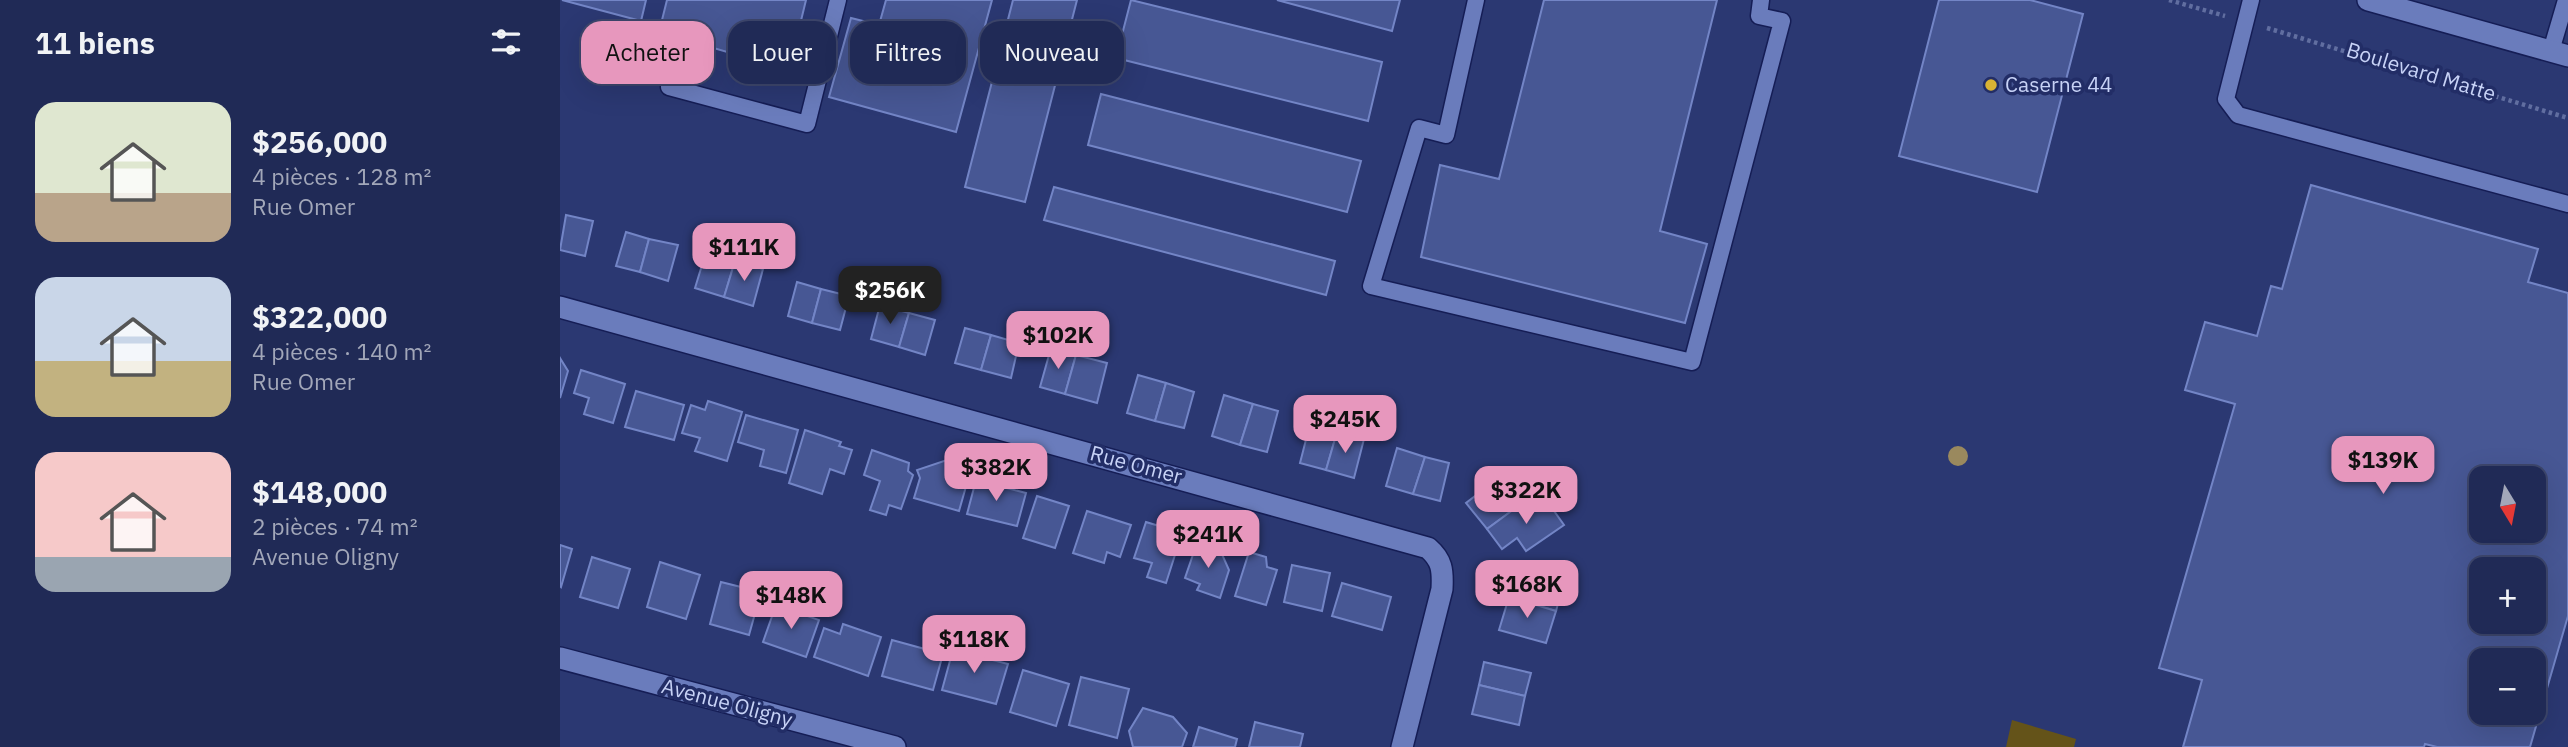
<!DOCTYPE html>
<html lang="fr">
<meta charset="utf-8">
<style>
:root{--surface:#202a56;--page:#2d3660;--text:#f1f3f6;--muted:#a2a7b9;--line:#3d466c;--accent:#e797bd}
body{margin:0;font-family:"IBM Plex Sans",sans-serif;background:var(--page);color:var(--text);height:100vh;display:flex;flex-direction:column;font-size:26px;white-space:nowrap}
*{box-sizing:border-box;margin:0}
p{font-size:23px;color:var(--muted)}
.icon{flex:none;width:38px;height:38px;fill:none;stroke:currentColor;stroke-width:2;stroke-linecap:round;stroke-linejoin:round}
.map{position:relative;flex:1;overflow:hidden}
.side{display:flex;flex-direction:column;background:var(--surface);width:560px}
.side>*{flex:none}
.hud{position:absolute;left:21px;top:21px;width:665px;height:63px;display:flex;gap:14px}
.needle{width:46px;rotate:170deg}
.tools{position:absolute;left:1909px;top:466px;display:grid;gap:14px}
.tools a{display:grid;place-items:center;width:77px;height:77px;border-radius:14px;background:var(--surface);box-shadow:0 7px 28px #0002,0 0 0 2px var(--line);font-size:35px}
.price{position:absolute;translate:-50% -60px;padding:0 16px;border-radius:14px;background:var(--accent);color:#111;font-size:23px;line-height:46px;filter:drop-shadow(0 2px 4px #0008)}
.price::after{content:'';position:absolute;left:50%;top:42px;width:21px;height:16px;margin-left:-10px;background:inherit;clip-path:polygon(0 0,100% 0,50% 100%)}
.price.on{background:#222;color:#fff}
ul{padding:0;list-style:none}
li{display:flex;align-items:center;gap:21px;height:175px;padding:0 35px}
li span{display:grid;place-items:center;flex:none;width:196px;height:140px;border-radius:21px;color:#555}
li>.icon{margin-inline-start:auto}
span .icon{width:84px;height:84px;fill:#fffc;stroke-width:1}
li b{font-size:30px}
h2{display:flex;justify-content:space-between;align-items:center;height:84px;padding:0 35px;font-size:30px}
.pill{padding:0 24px;border-radius:21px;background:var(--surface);box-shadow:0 7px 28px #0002,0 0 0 2px var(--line);font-size:24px;line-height:63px}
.pill.on{background:var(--accent);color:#111}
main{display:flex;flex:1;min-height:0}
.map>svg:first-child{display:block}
.green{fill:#645319}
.building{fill:#475794;stroke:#7385c6;stroke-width:2;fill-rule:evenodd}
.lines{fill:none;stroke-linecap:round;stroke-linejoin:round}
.lane-casing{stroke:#151d55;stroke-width:19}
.street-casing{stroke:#151d55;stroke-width:24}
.secondary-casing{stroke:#151d55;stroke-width:24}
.path{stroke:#616ea0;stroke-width:4.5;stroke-dasharray:3.5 3.5;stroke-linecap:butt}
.lane{stroke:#6a7cbc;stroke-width:16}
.street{stroke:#6a7cbc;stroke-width:21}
.secondary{stroke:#6a7cbc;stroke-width:21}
.tree{fill:#9a895e}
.poi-dot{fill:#d9b334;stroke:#222d66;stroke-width:2.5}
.labels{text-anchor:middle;stroke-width:7;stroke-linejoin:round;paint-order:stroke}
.street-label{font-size:21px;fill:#c7d2f6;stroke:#222d66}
.poi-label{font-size:21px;fill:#c7d2f6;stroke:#222d66;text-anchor:start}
</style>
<main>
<section class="side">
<h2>11 biens<svg class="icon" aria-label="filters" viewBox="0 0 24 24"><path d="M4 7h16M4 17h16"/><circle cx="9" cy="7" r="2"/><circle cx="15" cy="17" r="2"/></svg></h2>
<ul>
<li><span style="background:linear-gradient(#dfe7d0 65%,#b9a48a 0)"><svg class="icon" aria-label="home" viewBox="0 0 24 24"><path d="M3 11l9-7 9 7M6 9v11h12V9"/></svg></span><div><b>$256,000</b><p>4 pièces · 128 m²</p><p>Rue Omer</p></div></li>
<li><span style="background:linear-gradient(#c9d6e8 60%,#c2b280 0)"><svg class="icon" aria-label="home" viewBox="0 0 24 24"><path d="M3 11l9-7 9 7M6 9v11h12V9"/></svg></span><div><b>$322,000</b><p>4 pièces · 140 m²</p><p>Rue Omer</p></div></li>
<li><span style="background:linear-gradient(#f6c9c9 75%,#9aa5b1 0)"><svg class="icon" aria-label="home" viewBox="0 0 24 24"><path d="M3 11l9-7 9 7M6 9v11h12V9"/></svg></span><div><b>$148,000</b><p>2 pièces · 74 m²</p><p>Avenue Oligny</p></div></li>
</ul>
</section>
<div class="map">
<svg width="2008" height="747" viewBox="0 0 2008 747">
<rect width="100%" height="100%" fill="#2b3872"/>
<polygon class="green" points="1452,720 1516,739 1514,747 1446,747"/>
<g class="building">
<polygon points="2,0 86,0 81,21"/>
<polygon points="107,0 246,0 229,70 99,32"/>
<polygon points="326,0 432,0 396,132 269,97 291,18 319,25"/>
<polygon points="453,0 517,0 465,202 405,187"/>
<polygon points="571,0 822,62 808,121 556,58"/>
<polygon points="717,0 840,0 832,31"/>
<polygon points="984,0 1157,0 1100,231 1147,244 1125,323 861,257 880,165 939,179"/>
<polygon points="1379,0 1470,0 1523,14 1477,192 1339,156"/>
<polygon points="541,94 801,161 787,212 528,145"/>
<path d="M 1751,185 L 1978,249 L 1968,282 L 2008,293 L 2008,616 L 1970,747 L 1877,747 L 1865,744 L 1864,747 L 1623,747 L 1642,680 L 1599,668 L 1675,404 L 1625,390 L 1645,322 L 1697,336 L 1711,286 L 1722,289 ZM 1922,478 L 1974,478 L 1974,530 L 1922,530 ZM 1922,569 L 1974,569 L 1974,621 L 1922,621 ZM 1922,660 L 1974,660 L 1974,712 L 1922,712 Z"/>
<polygon points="494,187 775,261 766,295 484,220"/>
<polygon points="6,215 33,221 25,256 0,250"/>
<polygon points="66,232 89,239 80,272 56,266"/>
<polygon points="89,239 118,245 108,281 80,272"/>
<polygon points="146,252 175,261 164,297 135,288"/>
<polygon points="175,261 203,269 193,306 164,297"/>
<polygon points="237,282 261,289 252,323 228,316"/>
<polygon points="261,289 289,296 280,330 252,323"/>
<polygon points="320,305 349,313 339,347 311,339"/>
<polygon points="349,313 375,320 365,355 339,347"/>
<polygon points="405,328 431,335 421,370 395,363"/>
<polygon points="431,335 459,343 451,378 421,370"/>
<polygon points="491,348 516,355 505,394 480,387"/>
<polygon points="516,355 547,363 537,403 505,394"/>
<polygon points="0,358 8,371 0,398"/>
<polygon points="21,370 65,384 53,423 24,414 29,398 14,393"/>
<polygon points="578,375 606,383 595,421 567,413"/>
<polygon points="606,383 634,392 624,428 595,421"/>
<polygon points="76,391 124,405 114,440 65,427"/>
<polygon points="664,395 693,404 680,445 652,436"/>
<polygon points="148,401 182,412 167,461 135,451 140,438 122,433 131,405 145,410"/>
<polygon points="693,404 718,411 707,452 680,445"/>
<polygon points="186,415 238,430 226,473 200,466 204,450 178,442"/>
<polygon points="750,424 777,432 766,470 740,463"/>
<polygon points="245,430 281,442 279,446 292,450 284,474 270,469 262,494 229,483"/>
<polygon points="777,432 804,439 794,478 766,470"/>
<polygon points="837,448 865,457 853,494 826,486"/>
<polygon points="312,450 349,463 348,471 353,475 341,509 329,505 326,515 310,510 320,481 304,475"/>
<polygon points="865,457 889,463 880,501 853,494"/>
<polygon points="387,460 390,470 409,476 399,511 354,498 360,478 357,470"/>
<polygon points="944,474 965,501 927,529 906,503"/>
<polygon points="416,480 466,493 457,526 407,514"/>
<polygon points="477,496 509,506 495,548 463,538"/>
<polygon points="965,501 973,511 987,501 1004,525 966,551 957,538 942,549 927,529"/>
<polygon points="527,511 571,525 560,557 547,552 544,563 513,553"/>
<polygon points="586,522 622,533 606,583 587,577 592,563 574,558"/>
<polygon points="638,540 661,552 669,570 660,598 637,590 640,584 625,578"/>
<polygon points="0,545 12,549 1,587 0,586"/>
<polygon points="689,552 706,557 707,567 717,570 706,605 675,596"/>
<polygon points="32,557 70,569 58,608 20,597"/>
<polygon points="100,562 140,575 126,619 87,607"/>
<polygon points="732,565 770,573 762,611 724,602"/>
<polygon points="957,572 1003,586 996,611 949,597"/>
<polygon points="161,582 201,592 189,635 150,624"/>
<polygon points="782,583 831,597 822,630 772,616"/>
<polygon points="949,597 996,611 986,643 939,630"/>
<polygon points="216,605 259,620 246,657 203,642"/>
<polygon points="283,624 321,637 308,676 254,657 264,628 280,634"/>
<polygon points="332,640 383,654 373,690 322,676"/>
<polygon points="411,642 413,655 448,664 436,704 382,690 394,646"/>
<polygon points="924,662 971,673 965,696 919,685"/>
<polygon points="463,670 509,684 496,726 450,712"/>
<polygon points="521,677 569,689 557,738 509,725"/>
<polygon points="919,685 965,696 959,725 912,714"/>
<polygon points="583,708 613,717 627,733 622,747 573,747 569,731"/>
<polygon points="695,722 743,734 740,747 689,747"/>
<polygon points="639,727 677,739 675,747 633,747"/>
</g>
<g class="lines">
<g class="lane-casing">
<g id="lane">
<polyline points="916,0 886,135 859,128 811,286 1132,362 1222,21 1199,16 1201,0"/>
<polyline points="1691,0 1666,99 1678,115 2008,204"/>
<polyline points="1991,51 2006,0"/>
<polyline points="109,87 247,124 278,0"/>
</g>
</g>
<g class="street-casing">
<g id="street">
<path d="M 0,307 L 868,548 C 882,560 883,570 882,589 L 842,747"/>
<polyline points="0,658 335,747"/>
</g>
</g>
<g class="secondary-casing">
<polyline id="secondary" points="1808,0 2008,56"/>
</g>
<g class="path">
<polyline points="1609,0 1665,16"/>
<polyline points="1707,28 2008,118"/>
<polyline points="1821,66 1824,52"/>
</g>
<use href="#lane" class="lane"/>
<use href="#street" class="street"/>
<use href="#secondary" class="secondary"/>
</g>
<circle class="tree" cx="1398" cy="456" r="10"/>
<circle class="poi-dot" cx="1431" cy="85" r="7"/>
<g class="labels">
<g class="street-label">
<text transform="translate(1861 72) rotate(17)" y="7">Boulevard Matte</text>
<text transform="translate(576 465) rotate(15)" y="7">Rue Omer</text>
<text transform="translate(167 703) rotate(15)" y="7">Avenue Oligny</text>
</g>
<g class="poi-label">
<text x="1445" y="92">Caserne 44</text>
</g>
</g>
</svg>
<div class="tools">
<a><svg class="needle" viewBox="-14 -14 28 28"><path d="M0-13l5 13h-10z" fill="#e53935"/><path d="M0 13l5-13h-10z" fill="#a2a7b9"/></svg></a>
<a>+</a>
<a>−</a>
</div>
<b class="price" style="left:184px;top:283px">$111K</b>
<b class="price on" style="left:330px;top:326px">$256K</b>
<b class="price" style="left:498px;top:371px">$102K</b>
<b class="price" style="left:785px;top:455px">$245K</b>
<b class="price" style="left:1823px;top:496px">$139K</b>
<b class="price" style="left:436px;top:503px">$382K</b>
<b class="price" style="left:966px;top:526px">$322K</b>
<b class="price" style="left:648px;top:570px">$241K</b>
<b class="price" style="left:967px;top:620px">$168K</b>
<b class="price" style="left:231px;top:631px">$148K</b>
<b class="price" style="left:414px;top:675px">$118K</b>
<div class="hud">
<a class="pill on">Acheter</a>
<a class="pill">Louer</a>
<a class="pill">Filtres</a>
<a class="pill">Nouveau</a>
</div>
</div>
</main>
